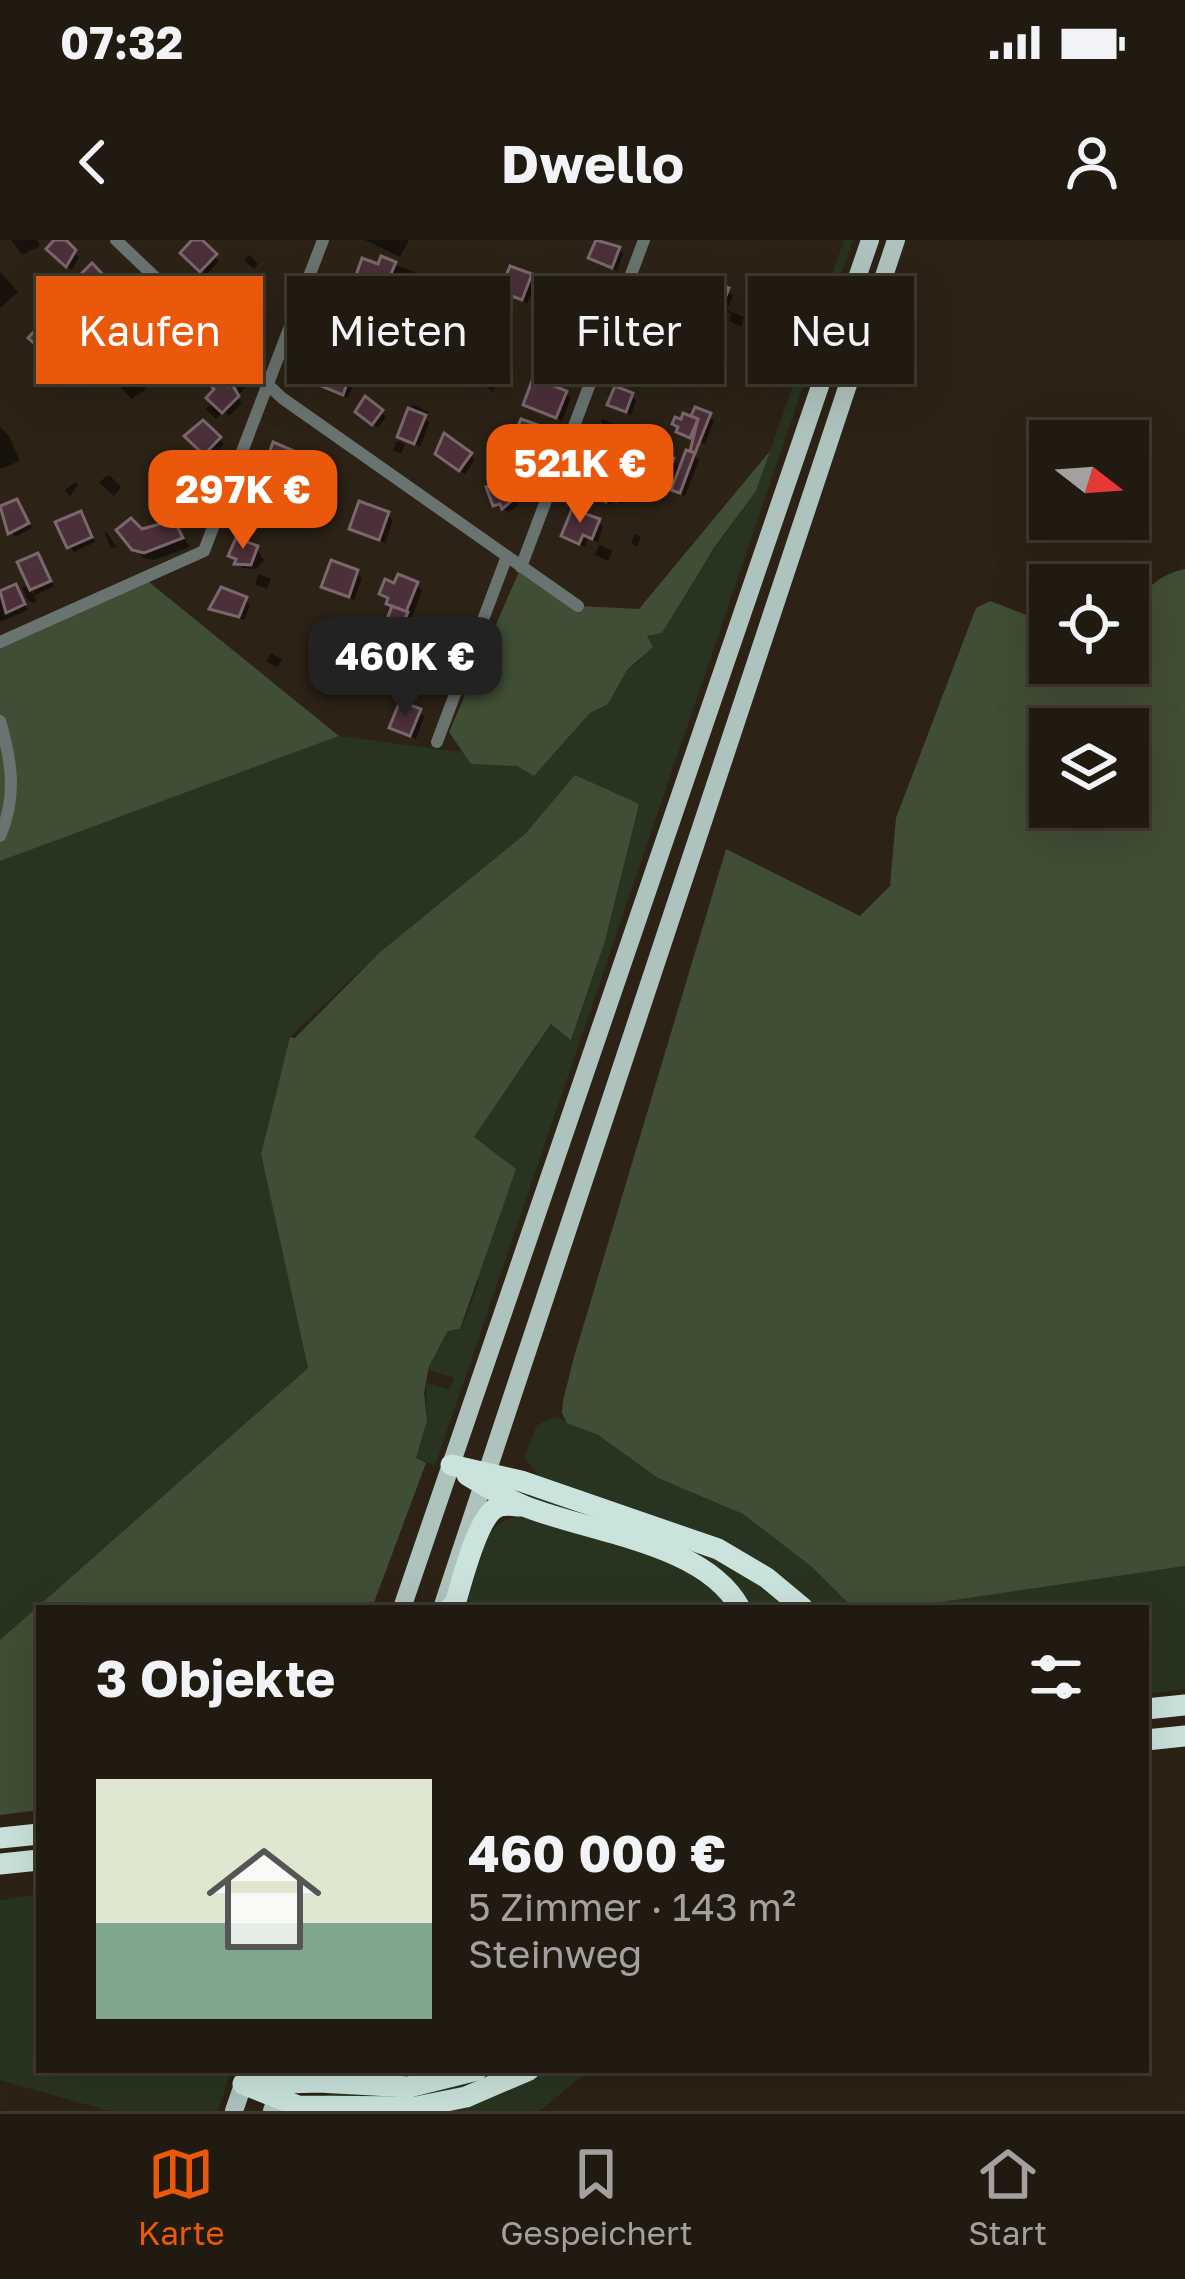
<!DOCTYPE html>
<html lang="de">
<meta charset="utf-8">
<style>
:root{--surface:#211a10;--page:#2d271e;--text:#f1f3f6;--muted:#a2a19f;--line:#3e3830;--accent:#ea580c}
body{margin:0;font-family:"Golos Text",sans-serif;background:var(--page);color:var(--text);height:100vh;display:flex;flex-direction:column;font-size:45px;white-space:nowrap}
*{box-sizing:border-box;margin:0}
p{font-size:39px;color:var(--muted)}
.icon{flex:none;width:66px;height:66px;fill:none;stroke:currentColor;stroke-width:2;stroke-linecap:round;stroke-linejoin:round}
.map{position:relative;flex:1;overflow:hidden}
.details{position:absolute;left:36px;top:1365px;width:1113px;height:468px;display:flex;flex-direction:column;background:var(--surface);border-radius:0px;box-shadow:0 12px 48px #0002,0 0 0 3px var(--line)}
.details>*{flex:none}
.banner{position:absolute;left:36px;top:36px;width:1113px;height:108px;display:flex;gap:24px}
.needle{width:78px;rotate:107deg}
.fabs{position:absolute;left:1029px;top:180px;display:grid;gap:24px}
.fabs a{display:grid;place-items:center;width:120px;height:120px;border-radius:0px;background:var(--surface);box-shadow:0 12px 48px #0002,0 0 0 3px var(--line);font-size:60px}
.price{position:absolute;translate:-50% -102px;padding:0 27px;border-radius:24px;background:var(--accent);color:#fff;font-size:39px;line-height:78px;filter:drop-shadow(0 3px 6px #0008)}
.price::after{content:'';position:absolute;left:50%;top:72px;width:36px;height:27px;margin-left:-18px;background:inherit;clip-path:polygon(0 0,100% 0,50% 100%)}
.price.selected{background:#222;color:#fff}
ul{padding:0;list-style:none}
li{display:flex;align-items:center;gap:36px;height:300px;padding:0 60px}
li span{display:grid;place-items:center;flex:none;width:336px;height:240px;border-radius:0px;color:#555}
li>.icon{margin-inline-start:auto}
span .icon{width:144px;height:144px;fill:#fffc;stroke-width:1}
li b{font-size:51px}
h2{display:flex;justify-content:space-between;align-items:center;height:144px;padding:0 60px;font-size:51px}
.pill{padding:0 42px;border-radius:0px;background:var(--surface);box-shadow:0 12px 48px #0002,0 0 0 3px var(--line);font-size:42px;line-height:108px}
.pill.selected{background:var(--accent);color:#fff}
.status{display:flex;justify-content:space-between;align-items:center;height:84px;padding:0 60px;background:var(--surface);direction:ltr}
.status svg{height:33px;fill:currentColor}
header{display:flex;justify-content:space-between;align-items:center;height:156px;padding:0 60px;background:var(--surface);font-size:54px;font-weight:700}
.tab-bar{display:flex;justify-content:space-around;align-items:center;height:168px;border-top:3px solid var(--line);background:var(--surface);font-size:33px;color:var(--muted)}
.tab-bar a{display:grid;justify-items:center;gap:6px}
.tab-bar .selected{color:var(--accent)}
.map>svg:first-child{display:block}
.green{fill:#293420}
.forest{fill:#404e35;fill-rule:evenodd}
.shadow{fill:#0007}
.building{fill:#4b2f39;stroke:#7a666c;stroke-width:3}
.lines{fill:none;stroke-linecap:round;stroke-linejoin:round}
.street{stroke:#697370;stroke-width:12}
.primary{stroke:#afc3be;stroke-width:18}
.highway{stroke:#cbe3dd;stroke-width:21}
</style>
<div class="status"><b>07:32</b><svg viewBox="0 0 49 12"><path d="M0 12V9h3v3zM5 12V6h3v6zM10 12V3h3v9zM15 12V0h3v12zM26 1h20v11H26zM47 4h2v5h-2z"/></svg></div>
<header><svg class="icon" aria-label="back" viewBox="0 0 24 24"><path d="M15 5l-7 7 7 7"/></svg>Dwello<svg class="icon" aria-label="person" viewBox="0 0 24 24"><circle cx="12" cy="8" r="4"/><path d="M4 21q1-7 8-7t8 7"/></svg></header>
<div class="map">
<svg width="1185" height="1871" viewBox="0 0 1185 1871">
<rect width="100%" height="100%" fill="#2c2215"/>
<g class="green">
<polygon points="844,0 853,0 435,1226 416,1218 427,1181 426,1143 450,1150 454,1138 428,1130 429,1125 449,1091 461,1089 478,1045 474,897 552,784 572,799 605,701 638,565 576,535 525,594 379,713 290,797 261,914 308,1128 0,1400 0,621 339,496 444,510 551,518 590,472 608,464 627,430 640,421 646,397 654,394 756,251"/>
<path d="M 555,1177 L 598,1195 L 658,1238 L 743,1274 L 812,1327 L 853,1368 L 462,1368 C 475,1328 477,1278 526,1276 L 538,1235 L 524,1217 L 537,1185 Z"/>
<polygon points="1185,1326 1185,1449 1146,1454 1146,1368 901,1368"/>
<polygon points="39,1654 39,1830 231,1830 218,1871 109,1871 0,1840 0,1660"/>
<polygon points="328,1830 590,1830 539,1871 322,1871 335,1832"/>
</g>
<g class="forest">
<polygon points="770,211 756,251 714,308 662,393 647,396 653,407 627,430 608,464 590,473 534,536 517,526 471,524 449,492 521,327 578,366 639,369"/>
<path d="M 1185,329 L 1185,1326 L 901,1368 L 853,1368 L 812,1327 L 743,1274 L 658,1238 L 598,1195 L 567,1183 L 562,1173 L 563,1161 L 574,1117 L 726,609 L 860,676 L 890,646 L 896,578 L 976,368 L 990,361 L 1050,384 L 1050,423 L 1128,423 C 1128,376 1137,340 1185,329 ZM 1050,489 L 1128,489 L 1128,567 L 1050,567 Z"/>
<polygon points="144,338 339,496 0,621 0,402"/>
<polygon points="575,535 639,564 605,701 571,800 551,784 474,897 516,929 460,1089 448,1091 429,1126 424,1153 427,1181 416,1218 426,1223 372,1368 39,1368 39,1570 0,1575 0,1400 308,1128 261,914 290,797 295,798 379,713 525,594"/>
</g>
<g class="shadow">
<polygon points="11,0 37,0 40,6 22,15"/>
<polygon points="58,0 79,17 72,30 50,9"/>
<polygon points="197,0 219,21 206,35 184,13"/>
<polygon points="365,0 409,0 400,17"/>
<polygon points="618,9 623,14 617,31 592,18"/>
<polygon points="249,15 258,24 254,29 244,20"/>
<polygon points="383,20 421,35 426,40 424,46 397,35 393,45 384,41 381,49 358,37 380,28"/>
<polygon points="92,27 116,52 107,60 110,66 106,62 101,67 92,57"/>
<polygon points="0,32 18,52 0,68"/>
<polygon points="544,33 555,39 551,47 541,41"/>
<polygon points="530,37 536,42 527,63 503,50"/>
<polygon points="727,51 733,56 727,70 744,77 741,86 729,81 732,74 702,60"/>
<polygon points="465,53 474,57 470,68 461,64"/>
<polygon points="584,66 589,71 584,86 564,75"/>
<polygon points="51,68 63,79 59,83 47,72"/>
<polygon points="159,70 169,79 158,90 149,81"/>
<polygon points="670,79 675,84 670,99 648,87"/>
<polygon points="45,84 65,104 53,117 33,97"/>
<polygon points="122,87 139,104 124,119 108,103"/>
<polygon points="562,90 579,96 578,104 561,98"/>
<polygon points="642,98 649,104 645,117 653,123 651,129 658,133 656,138 625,126"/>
<polygon points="445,102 457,107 453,118 441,112"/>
<polygon points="573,114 578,120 572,133 549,121"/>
<polygon points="353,126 358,132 348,158 324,146"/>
<polygon points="485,133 498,139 493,152 481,143"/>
<polygon points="132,136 146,149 132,159 121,148"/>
<polygon points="242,144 245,148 236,157 242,163 229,176 224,171 216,179 205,169"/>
<polygon points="565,153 571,158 562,181 526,165"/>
<polygon points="631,156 636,161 631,175 611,164"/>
<polygon points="413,165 429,172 426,179 429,183 420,207 400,197"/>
<polygon points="696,171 714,180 705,204 679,192 693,180"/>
<polygon points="381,172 386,177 378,188 364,177"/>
<polygon points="602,179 617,186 617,192 602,186"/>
<polygon points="202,184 224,204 211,218 189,196"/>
<polygon points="0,187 9,196 20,221 0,229"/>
<polygon points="550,193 556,198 548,218 515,202"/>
<polygon points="596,195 611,201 610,210 595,204"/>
<polygon points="397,201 405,204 401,214 393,210"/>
<polygon points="178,211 188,219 193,213 205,224 198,220 193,225"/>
<polygon points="293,213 298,219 291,237 281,233 278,239 266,231"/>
<polygon points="470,215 475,220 465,234 444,219"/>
<polygon points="694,215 699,220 685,256 654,237 672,220 682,230"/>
<polygon points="585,221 597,226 594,233 619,246 617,250 625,257 622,264 613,261 611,265 578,246"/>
<polygon points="535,226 540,232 536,242 508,229"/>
<polygon points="109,235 121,247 114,256 99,242"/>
<polygon points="197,240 202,245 196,262 172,249"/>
<polygon points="76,242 78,245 70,256 65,250"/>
<polygon points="507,244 518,265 509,272 495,265"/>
<polygon points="16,262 32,288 15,297 0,270"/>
<polygon points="80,275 95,302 74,312 69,306"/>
<polygon points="388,275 393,280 385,303 352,288"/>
<polygon points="598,282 603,287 598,302 588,298 585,307 565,296"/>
<polygon points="173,283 190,307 154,320 144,318 134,308 141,293"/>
<polygon points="104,292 107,293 117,307 111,308"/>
<polygon points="635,294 641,297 637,307 631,303"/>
<polygon points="599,305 612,311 608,321 595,315"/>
<polygon points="256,308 264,320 256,329 242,328 232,315"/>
<polygon points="37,317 54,346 35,355 21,324"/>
<polygon points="356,333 362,338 354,360 325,346"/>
<polygon points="259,334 271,339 267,349 255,344"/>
<polygon points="416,345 422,350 402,404 384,394 394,368 383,353"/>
<polygon points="26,346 34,355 37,361 32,363 27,359 22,348"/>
<polygon points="15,348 28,370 0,382 0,354"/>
<polygon points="245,360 250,365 244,380 212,368"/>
<polygon points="423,379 435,385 432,393 420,387"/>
<polygon points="412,395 419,399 417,406 409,402"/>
<polygon points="381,408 393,414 389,422 378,416"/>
<polygon points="328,409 337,413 333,423 324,418"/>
<polygon points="271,413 282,420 277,427 266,421"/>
<polygon points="419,471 424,477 416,499 393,487"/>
</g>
<g class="building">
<polygon points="54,0 66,0 76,10 66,27 46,9"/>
<polygon points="192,0 202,0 217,14 200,32 180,13"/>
<polygon points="596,0 620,7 612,28 588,18"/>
<polygon points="381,16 396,22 388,41 379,38 375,46 355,38 362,18 378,24"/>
<polygon points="92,23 113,45 105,53 109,57 103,63 99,59 95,64 83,45 88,40 81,34"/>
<polygon points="510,26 532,34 522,60 500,51"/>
<polygon points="707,40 729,48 721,69 699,60"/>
<polygon points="243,41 261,60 255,66 250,62 243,70 229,57"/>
<polygon points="568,56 586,63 578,83 560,76"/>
<polygon points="652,68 672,76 664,96 644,88"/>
<polygon points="45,80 62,97 46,114 28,98"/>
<polygon points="122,83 136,97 118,116 103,103"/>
<polygon points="553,103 574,112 567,130 545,121 547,116 542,114 545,107 551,109"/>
<polygon points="630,105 642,107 640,112 650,115 642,134 622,126"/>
<polygon points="333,115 355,124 349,138 327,130"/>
<polygon points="327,130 349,138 343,155 321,146"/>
<polygon points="217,135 229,146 232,144 239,156 222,173 206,158 214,149 209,144"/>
<polygon points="533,138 567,151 556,178 523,165"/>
<polygon points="615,146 633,153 626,172 607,165"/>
<polygon points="365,156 383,170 372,185 355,172"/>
<polygon points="695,167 711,173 695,213 690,211 698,179 691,176"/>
<polygon points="408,168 426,175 414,204 397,197"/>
<polygon points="683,173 698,179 690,198 676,192 678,187 672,184 675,177 681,179"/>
<polygon points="521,179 552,190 543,215 511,203"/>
<polygon points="203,180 221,197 204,215 184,196"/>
<polygon points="444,193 472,213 459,231 435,214"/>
<polygon points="273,202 294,211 285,234 275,230 273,236 263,232"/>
<polygon points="686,210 695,213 680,253 671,250"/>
<polygon points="660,212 674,218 664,243 650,238"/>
<polygon points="510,214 537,224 531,239 504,230"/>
<polygon points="583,226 615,239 612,245 622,249 617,261 608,258 606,262 575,246"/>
<polygon points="176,229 199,237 191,259 168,250"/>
<polygon points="499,236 501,242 508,240 514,259 502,269 500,264 493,266 486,247 493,245 491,238"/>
<polygon points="17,259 29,283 8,294 0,266"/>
<polygon points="359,261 389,272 379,300 349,289"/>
<polygon points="572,269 600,279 592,299 583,295 579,304 561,296"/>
<polygon points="81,271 92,297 67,308 55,282"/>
<polygon points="131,278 142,289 174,280 183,298 144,313 132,310 116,290"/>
<polygon points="236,298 258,306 251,325 234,324 236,319 228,316"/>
<polygon points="38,313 51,341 30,350 17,322"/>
<polygon points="331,320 358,330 349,357 321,347"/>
<polygon points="398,334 418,342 406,372 386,364 388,358 379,354 385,339 394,343"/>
<polygon points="16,344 25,364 6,373 0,351"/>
<polygon points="221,347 247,357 239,377 209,369"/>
<polygon points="392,366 408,372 396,401 381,395"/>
<polygon points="400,461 421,469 410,496 389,488"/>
</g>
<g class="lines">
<g class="street">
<polyline points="116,0 282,158 578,366"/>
<polyline points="521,327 644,0"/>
<polyline points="0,402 204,311 323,0"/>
<path d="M 0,481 C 12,522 17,557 0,596"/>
<polyline points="437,502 507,316"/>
</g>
<g class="primary">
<polyline points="402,1368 870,0"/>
<polyline points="442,1368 896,0"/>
<polyline points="234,1871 248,1830"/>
<polyline points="272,1871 286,1830"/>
</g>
<g class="highway">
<polyline points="451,1225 521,1241 718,1309 767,1338 803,1368"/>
<path d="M 467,1235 C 485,1246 505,1258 524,1266 C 590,1293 704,1302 740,1368"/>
<path d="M 450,1368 L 455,1364 C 462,1342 478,1272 500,1266 C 507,1264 513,1266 520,1266"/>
<polyline points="1146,1469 1185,1465"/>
<polyline points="1146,1500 1185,1496"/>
<polyline points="0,1598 39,1594"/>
<polyline points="0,1624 39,1620"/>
<polyline points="243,1844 298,1866 416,1867 466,1857 529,1830"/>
<polyline points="250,1844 319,1842 409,1847 477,1830"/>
</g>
</g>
</svg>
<div class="fabs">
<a><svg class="needle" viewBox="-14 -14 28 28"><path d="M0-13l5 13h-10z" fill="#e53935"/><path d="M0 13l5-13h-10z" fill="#a2a19f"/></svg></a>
<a><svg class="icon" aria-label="locate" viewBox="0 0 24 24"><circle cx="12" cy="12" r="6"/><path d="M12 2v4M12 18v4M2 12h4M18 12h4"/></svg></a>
<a><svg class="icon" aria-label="layers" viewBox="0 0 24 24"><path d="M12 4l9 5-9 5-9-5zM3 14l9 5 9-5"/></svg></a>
</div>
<b class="price" style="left:580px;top:286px">521K €</b>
<b class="price" style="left:243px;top:312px">297K €</b>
<b class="price selected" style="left:405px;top:479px">460K €</b>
<div class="banner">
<a class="pill selected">Kaufen</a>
<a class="pill">Mieten</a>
<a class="pill">Filter</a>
<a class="pill">Neu</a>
</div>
<section class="details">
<h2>3 Objekte<svg class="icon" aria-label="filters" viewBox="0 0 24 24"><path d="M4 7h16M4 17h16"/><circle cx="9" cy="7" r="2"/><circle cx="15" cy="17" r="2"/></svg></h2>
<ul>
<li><span style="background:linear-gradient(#dfe7d0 60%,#7fa58c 0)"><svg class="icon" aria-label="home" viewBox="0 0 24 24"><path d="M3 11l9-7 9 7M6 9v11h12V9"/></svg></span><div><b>460 000 €</b><p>5 Zimmer · 143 m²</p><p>Steinweg</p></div></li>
</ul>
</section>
</div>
<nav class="tab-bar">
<a class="selected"><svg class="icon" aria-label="map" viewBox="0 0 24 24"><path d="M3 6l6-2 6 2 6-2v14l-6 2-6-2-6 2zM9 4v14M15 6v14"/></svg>Karte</a>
<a><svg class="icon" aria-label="saved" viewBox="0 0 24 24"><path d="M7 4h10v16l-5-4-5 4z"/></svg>Gespeichert</a>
<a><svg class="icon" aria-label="home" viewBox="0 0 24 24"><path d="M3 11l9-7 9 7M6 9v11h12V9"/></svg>Start</a>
</nav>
